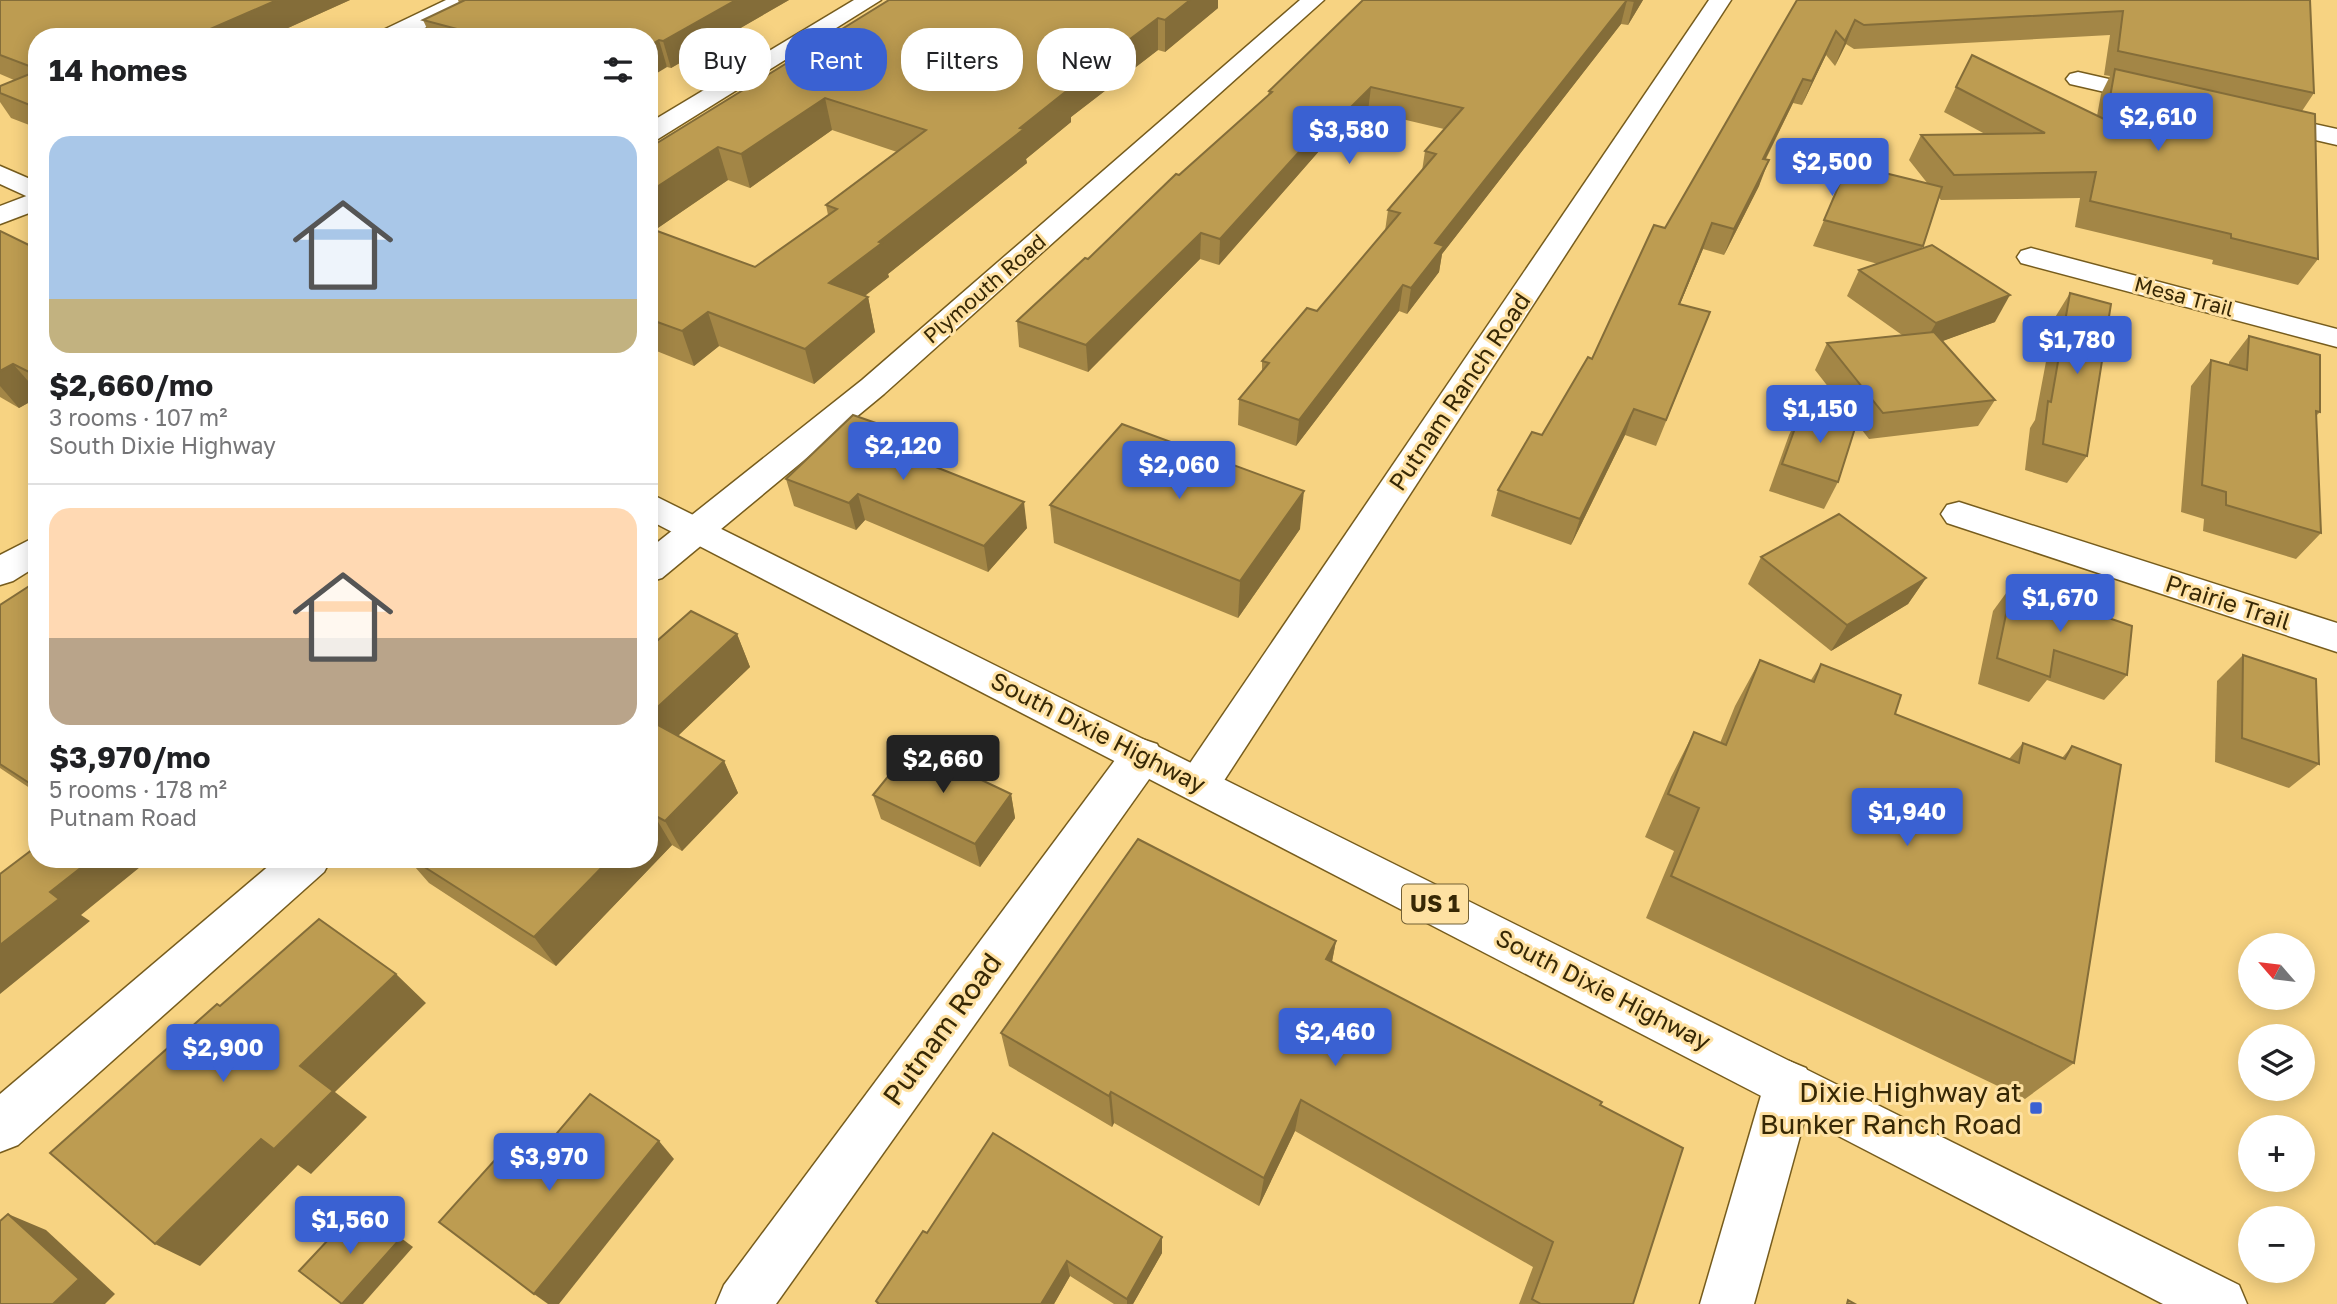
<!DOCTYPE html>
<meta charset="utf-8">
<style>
:root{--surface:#fff;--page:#f2f2f2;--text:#202124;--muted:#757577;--line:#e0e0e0;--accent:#3a61d2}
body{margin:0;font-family:"Golos Text",sans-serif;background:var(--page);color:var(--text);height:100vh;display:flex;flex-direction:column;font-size:26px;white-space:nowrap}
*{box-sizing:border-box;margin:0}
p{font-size:23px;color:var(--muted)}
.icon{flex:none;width:38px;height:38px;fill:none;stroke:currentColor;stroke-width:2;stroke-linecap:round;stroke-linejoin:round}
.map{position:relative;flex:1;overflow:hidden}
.drawer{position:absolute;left:28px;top:28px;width:630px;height:840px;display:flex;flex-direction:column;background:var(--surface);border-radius:28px;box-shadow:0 4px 18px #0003}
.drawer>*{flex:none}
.guide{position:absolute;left:679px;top:28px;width:665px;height:63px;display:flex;gap:14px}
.needle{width:46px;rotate:298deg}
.controls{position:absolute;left:2238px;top:933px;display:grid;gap:14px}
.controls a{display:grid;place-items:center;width:77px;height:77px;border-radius:50%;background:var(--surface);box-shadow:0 4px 18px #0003;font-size:35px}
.price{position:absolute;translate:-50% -60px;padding:0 16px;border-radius:7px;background:var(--accent);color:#fff;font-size:23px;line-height:46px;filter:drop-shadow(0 2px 4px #0008)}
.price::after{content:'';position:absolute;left:50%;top:42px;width:21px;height:16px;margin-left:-10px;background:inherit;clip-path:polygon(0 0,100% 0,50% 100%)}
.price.on{background:#222;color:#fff}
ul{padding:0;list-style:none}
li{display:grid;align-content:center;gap:14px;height:371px;padding:0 21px}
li+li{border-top:2px solid var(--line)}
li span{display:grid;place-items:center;height:217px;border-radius:21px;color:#555}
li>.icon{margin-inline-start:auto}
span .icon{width:126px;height:126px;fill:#fffc;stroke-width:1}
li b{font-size:30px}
h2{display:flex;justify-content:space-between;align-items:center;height:84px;padding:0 21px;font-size:30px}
.chip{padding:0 24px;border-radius:28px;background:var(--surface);box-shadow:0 4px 18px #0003;font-size:24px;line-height:63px}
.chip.on{background:var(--accent);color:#fff}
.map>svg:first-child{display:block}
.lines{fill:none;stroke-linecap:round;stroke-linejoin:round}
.minor-casing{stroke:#765c1d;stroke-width:3}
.primary-casing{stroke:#765c1d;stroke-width:3}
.minor{fill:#fff;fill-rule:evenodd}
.primary{fill:#fff;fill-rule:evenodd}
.wall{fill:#a38646;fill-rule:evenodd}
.shaded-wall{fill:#846d39}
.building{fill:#bd9c51;stroke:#846d39;stroke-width:2}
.poi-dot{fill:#3a61d2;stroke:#fee1a2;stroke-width:2.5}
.labels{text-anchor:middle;stroke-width:6;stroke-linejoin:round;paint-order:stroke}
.far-street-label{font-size:21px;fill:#372805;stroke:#fee1a2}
.shield{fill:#fee1a2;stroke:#736034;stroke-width:2}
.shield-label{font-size:23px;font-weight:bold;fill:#372805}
.street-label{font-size:24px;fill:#372805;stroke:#fee1a2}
.near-street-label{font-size:28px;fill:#372805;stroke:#fee1a2}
.near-poi-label{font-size:28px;fill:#372805;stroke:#fee1a2;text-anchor:end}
</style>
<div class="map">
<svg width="2337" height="1304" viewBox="0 0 2337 1304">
<rect width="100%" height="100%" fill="#f7d382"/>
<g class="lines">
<g class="minor-casing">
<g id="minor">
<polygon points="446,0 475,0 472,5 406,37 376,37 379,32"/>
<polygon points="854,0 881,0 658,139 649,142 649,123"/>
<polygon points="1300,0 1324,0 884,394 662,578 649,582 649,549 862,380"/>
<polygon points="1709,0 1731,0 1214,796 1199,801 1184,796 1178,784 1184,772"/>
<polygon points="2078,72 2166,92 2169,97 2166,102 2157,104 2070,84 2066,79 2070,74"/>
<polygon points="2264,113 2337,129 2337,145 2255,126 2251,121 2255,116"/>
<polygon points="37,192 37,210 0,224 0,206"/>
<polygon points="2031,248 2337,329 2337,347 2021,263 2017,257 2021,251"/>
<polygon points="1959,502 2337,623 2337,652 1947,523 1941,514 1947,505"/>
<polygon points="37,536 37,566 13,581 0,585 0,555"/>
<polygon points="1142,739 1157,744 1163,756 1157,768 776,1304 716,1304 724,1285 1127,744"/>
<polygon points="277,859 331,859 324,872 18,1145 0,1152 0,1094"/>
<polygon points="1789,1061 1806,1068 1814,1085 1754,1304 1700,1304 1764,1085 1772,1068"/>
</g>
</g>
<g class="primary-casing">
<g id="primary">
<polygon points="0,166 37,182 37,201 0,184"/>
<polygon points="649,493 2239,1285 2247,1304 2163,1304 649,520"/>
</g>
</g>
<use href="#minor" class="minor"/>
<use href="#primary" class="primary"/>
</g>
<g class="wall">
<polygon points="0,0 350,0 268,37 37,37 37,128 11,118 0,102 0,86 14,80 0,74"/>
<polygon points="458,0 789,0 671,68 667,67 649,37 431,37 423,20 459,3"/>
<path d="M 889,0 L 1218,0 L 1218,8 L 1165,52 L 1158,50 L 1071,117 L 1071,122 L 1026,159 L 1027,163 L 888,274 L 889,277 L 865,296 L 868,297 L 875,332 L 814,384 L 719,346 L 694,366 L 649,348 L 649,148 ZM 832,130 L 897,152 L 826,205 L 828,215 L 755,267 L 655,230 L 728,180 L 750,188 Z"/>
<polygon points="1363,0 1643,0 1628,25 1621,24 1442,254 1439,272 1407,314 1399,311 1296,446 1238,425 1239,399 1262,371 1262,361 1317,311 1385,231 1388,210 1422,171 1425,151 1444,129 1368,111 1343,137 1334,134 1219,265 1200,259 1088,372 1019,347 1017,321 1088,259 1268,95 1269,91"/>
<polygon points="1797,0 2310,0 2314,93 2302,111 2318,259 2298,285 2212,264 2213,260 2075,227 2080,198 1941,200 1939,198 1922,248 1995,322 1942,341 1995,400 1978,426 1869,439 1815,370 1827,343 1902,335 1847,296 1859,270 1878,264 1813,246 1848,164 1928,184 1909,160 1921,135 1985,134 1944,112 1956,87 2097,116 2101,94 2110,76 2104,75 2110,35 1854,49 1846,44 1835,66 1826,55 1802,105 1793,103 1766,159 1759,186 1724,255 1703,249 1680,304 1700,338 1656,446 1625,435 1571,545 1491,516 1498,490 1542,435 1592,359"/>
<polygon points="0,231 37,249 37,398 19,408 0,397"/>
<polygon points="2070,293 2087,456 2067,483 2025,470 2030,428 2035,420 2054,319"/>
<polygon points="2249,336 2320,412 2316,416 2321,533 2296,559 2203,531 2204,519 2181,512 2191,386 2211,360 2229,365 2229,362"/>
<polygon points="1802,409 1838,482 1824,509 1769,491 1789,435"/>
<polygon points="913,436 918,459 1027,528 988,572 865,520 856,530 794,506 786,479"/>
<polygon points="1050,505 1300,529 1238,618 1054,543"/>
<polygon points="1761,557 1926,578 1908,604 1831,651 1748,584"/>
<polygon points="37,581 37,793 0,768 0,605"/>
<polygon points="2012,585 2127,675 2104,700 2047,680 2029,702 1978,684 1993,611"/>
<polygon points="737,634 750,667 678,736 724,761 738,793 682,851 672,845 556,966 429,883 408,859 649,859 649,648"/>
<polygon points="2243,655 2319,764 2289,788 2215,762 2217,681"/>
<polygon points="1760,660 1811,680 1821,664 1895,714 2009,759 2023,743 2062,758 2072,746 2074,1063 2025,1099 1646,918 1674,851 1645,837 1671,777 1694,732 1720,743 1735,706"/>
<polygon points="1011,794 1015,818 980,867 881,819 873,795"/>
<polygon points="1336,941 1332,962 1600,1105 1633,1304 1519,1304 1533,1267 1295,1131 1259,1206 1114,1123 1112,1127 1009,1066 1001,1033"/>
<polygon points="927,1233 1162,1237 1162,1253 1133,1304 1114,1304 1070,1276 1054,1304 877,1304 876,1301"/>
</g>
<g class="shaded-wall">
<polygon points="277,0 350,0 268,37 192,37"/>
<polygon points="736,0 789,0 671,68 663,41"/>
<polygon points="1190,0 1218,0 1218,8 1165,52 1165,20"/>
<polygon points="1627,0 1621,24 1442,254 1439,272 1407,314 1411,288 1435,243"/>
<polygon points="1635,0 1643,0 1628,25 1634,1"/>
<polygon points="1158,18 1158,50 1071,117 1071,122 1026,159 1027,163 888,274 889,277 837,317 829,283 1020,128 1065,88"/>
<polygon points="1855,20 1846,44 1835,66 1845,41"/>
<polygon points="1836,31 1826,55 1802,105 1812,81"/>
<polygon points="659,40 667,67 649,78 649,46"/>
<polygon points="1803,79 1793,103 1753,184 1763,159"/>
<polygon points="1371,87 1368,111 1343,137 1346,112"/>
<polygon points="825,98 832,130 750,188 741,154"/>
<polygon points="1337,110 1334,134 1219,265 1220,239"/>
<polygon points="718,147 728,180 649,234 649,192"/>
<polygon points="1769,160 1759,186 1724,255 1734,229"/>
<polygon points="1712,223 1703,249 1669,330 1679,304"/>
<polygon points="1201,233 1200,259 1088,372 1086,345"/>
<polygon points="1403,285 1399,311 1296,446 1299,420"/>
<polygon points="2010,295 1995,322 1921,349 1936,323"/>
<polygon points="868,297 875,332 814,384 805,349"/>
<polygon points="708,312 719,346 694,366 682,331"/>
<polygon points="13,364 37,391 37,398 19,408 0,386 0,371"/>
<polygon points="1634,409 1625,435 1571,545 1580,519"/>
<polygon points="913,436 918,463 898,452"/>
<polygon points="1304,491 1300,529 1238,618 1240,581"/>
<polygon points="858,494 865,520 856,530 849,503"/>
<polygon points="1024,502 1027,528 988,572 984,546"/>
<polygon points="1926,578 1908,604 1831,651 1847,625"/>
<polygon points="737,634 750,667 663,750 649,723 649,715"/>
<polygon points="724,761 738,793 682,851 665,821"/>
<polygon points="1011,794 1015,818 980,867 975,844"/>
<polygon points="654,815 672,845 556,966 534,937 610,859 649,859 649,820"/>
<polygon points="92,859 150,859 81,915 90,921 0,994 0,945 50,892"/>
<polygon points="1336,941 1329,976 1326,959"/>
<polygon points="396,974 426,1003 335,1092 367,1117 311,1174 298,1165 200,1266 155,1244 300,1066"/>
<polygon points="1111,1092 1114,1123 1112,1127 1109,1096"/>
<polygon points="1301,1100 1295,1131 1259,1206 1264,1178"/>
<polygon points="659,1141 674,1159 559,1304 548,1304 534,1294"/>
<polygon points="358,1208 372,1216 413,1247 363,1304 342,1304"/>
<polygon points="8,1214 46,1230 115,1294 105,1304 53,1304"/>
<polygon points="1162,1237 1162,1253 1133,1304 1127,1304 1127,1299"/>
<polygon points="1067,1261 1070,1276 1054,1304 1041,1304"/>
</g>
<g class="building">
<polygon points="0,0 277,0 192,37 37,37 37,69 0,55"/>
<polygon points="465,0 736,0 663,41 659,40 649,46 649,37 487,37 423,20"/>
<polygon points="889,0 1190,0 1165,20 1158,18 1065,88 1069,89 1020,128 1024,129 879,242 882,243 829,283 868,297 805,349 708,312 682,331 649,319 649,228 755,267 837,209 826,205 926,130 825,98 741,154 718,147 649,192 649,148"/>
<polygon points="1363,0 1635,0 1634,1 1627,0 1435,243 1444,246 1411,288 1403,285 1299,420 1239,399 1269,363 1262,361 1307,308 1317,311 1400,213 1388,210 1436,154 1425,151 1463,108 1371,87 1346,112 1337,110 1220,239 1201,233 1086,345 1017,321 1085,258 1088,259 1176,174 1179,175 1272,92 1269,91"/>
<polygon points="1797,0 2310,0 2314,93 2118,51 2123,11 1864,25 1855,20 1845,41 1836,31 1812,81 1803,79 1763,159 1769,160 1734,229 1712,223 1679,304 1710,312 1666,420 1634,409 1580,519 1498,490 1532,432 1542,435 1588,357 1592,359 1654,225 1665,228"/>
<polygon points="1972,55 2106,120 2115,69 2315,114 2318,259 2231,238 2231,234 2090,201 2096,172 1954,175 1921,135 2045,133 1956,87"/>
<polygon points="37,71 37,108 0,93 0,86"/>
<polygon points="1848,164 1942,187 1923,246 1824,220"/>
<polygon points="0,231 37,249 37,376 13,364 0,371"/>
<polygon points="1932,245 2010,295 1936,323 1859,270"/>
<polygon points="2070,293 2111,304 2087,456 2043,444 2048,401 2051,402"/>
<polygon points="1934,332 1995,400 1883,413 1827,343"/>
<polygon points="2249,336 2320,355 2320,412 2316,411 2321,533 2226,505 2226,492 2202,485 2211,360 2247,370"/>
<polygon points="1802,409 1856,425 1838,482 1782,464"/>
<polygon points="853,415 913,436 898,452 1024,502 984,546 858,494 849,503 786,479"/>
<polygon points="1122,424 1304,491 1240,581 1050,505"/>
<polygon points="1839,514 1926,578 1847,625 1761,557"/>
<polygon points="37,581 37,788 0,764 0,605"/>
<polygon points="2012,585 2132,626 2127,675 2054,650 2050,677 1997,658"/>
<polygon points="691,611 737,634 649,715 649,648"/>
<polygon points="2243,655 2316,679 2319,764 2242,738"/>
<polygon points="1760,660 1814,682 1821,664 1901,695 1895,714 2019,763 2023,743 2065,759 2072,746 2121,765 2074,1063 1671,876 1699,808 1668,794 1694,732 1726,745"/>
<polygon points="649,720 724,761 665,821 654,815 649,820"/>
<polygon points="912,747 1011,794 975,844 873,795"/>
<polygon points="1138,839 1336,941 1326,959 1602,1102 1600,1105 1683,1148 1633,1304 1541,1304 1532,1299 1553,1242 1301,1100 1264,1178 1111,1092 1109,1096 1001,1033"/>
<polygon points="37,846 37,859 92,859 50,892 59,899 0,945 0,874"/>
<polygon points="412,859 610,859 534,937"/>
<polygon points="319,919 396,974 300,1066 333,1091 274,1149 261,1139 155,1244 50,1153 217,1004 220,1006"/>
<polygon points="590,1094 659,1141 534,1294 439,1222 512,1141 536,1158"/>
<polygon points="993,1133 1162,1237 1127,1299 1067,1261 1041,1304 879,1304 876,1301 923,1231 927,1233"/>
<polygon points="358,1208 400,1239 342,1304 299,1271"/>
<polygon points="8,1214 79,1279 53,1304 0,1304 0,1221"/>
<polygon points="1848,1300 1855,1304 1847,1304"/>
</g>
<rect class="poi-dot" x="2029" y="1101" width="14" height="14" rx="3.5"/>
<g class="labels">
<g class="far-street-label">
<text transform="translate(985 289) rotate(-41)" y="7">Plymouth Road</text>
<text transform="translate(2184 297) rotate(15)" y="7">Mesa Trail</text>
</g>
<rect class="shield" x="1402" y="884.5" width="66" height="39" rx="5"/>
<g class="shield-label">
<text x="1435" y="912">US 1</text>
</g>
<g class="street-label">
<text transform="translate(1460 392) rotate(-56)" y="8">Putnam Ranch Road</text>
<text transform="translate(2228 603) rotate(18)" y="8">Prairie Trail</text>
<text transform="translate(1098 733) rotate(27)" y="8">South Dixie Highway</text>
<text transform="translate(1603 990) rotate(27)" y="8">South Dixie Highway</text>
</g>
<g class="near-street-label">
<text transform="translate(942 1029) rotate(-54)" y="10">Putnam Road</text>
</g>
<g class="near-poi-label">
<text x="2022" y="1102">Dixie Highway at<tspan x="2022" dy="32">Bunker Ranch Road</tspan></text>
</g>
</g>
</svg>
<div class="controls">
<a><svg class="needle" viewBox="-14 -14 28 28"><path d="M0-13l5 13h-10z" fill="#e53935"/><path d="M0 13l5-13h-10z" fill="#757577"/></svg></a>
<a><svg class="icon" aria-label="layers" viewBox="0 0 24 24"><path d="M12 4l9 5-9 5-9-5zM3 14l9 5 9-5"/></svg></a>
<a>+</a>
<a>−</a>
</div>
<b class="price" style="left:2158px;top:153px">$2,610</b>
<b class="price" style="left:1349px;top:166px">$3,580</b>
<b class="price" style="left:1832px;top:198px">$2,500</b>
<b class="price" style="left:2077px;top:376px">$1,780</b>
<b class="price" style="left:1820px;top:445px">$1,150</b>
<b class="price" style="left:903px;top:482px">$2,120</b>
<b class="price" style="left:1179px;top:501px">$2,060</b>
<b class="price" style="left:2060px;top:634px">$1,670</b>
<b class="price on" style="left:943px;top:795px">$2,660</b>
<b class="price" style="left:1907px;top:848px">$1,940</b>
<b class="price" style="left:1335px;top:1068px">$2,460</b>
<b class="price" style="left:223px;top:1084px">$2,900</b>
<b class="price" style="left:549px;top:1193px">$3,970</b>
<b class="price" style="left:350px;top:1256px">$1,560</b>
<div class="guide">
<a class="chip">Buy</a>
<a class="chip on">Rent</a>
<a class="chip">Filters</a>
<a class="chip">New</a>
</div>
<section class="drawer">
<h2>14 homes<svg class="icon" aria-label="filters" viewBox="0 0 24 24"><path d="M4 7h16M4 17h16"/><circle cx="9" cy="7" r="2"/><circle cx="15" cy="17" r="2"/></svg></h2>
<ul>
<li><span style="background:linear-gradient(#a9c7e8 75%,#c2b280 0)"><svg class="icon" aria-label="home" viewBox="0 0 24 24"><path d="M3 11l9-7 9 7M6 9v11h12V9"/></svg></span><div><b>$2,660/mo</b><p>3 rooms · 107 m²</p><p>South Dixie Highway</p></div></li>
<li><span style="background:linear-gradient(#ffd9b3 60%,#b9a48a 0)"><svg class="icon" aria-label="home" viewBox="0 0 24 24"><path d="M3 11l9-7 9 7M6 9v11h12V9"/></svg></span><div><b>$3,970/mo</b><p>5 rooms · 178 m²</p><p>Putnam Road</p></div></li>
</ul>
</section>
</div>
